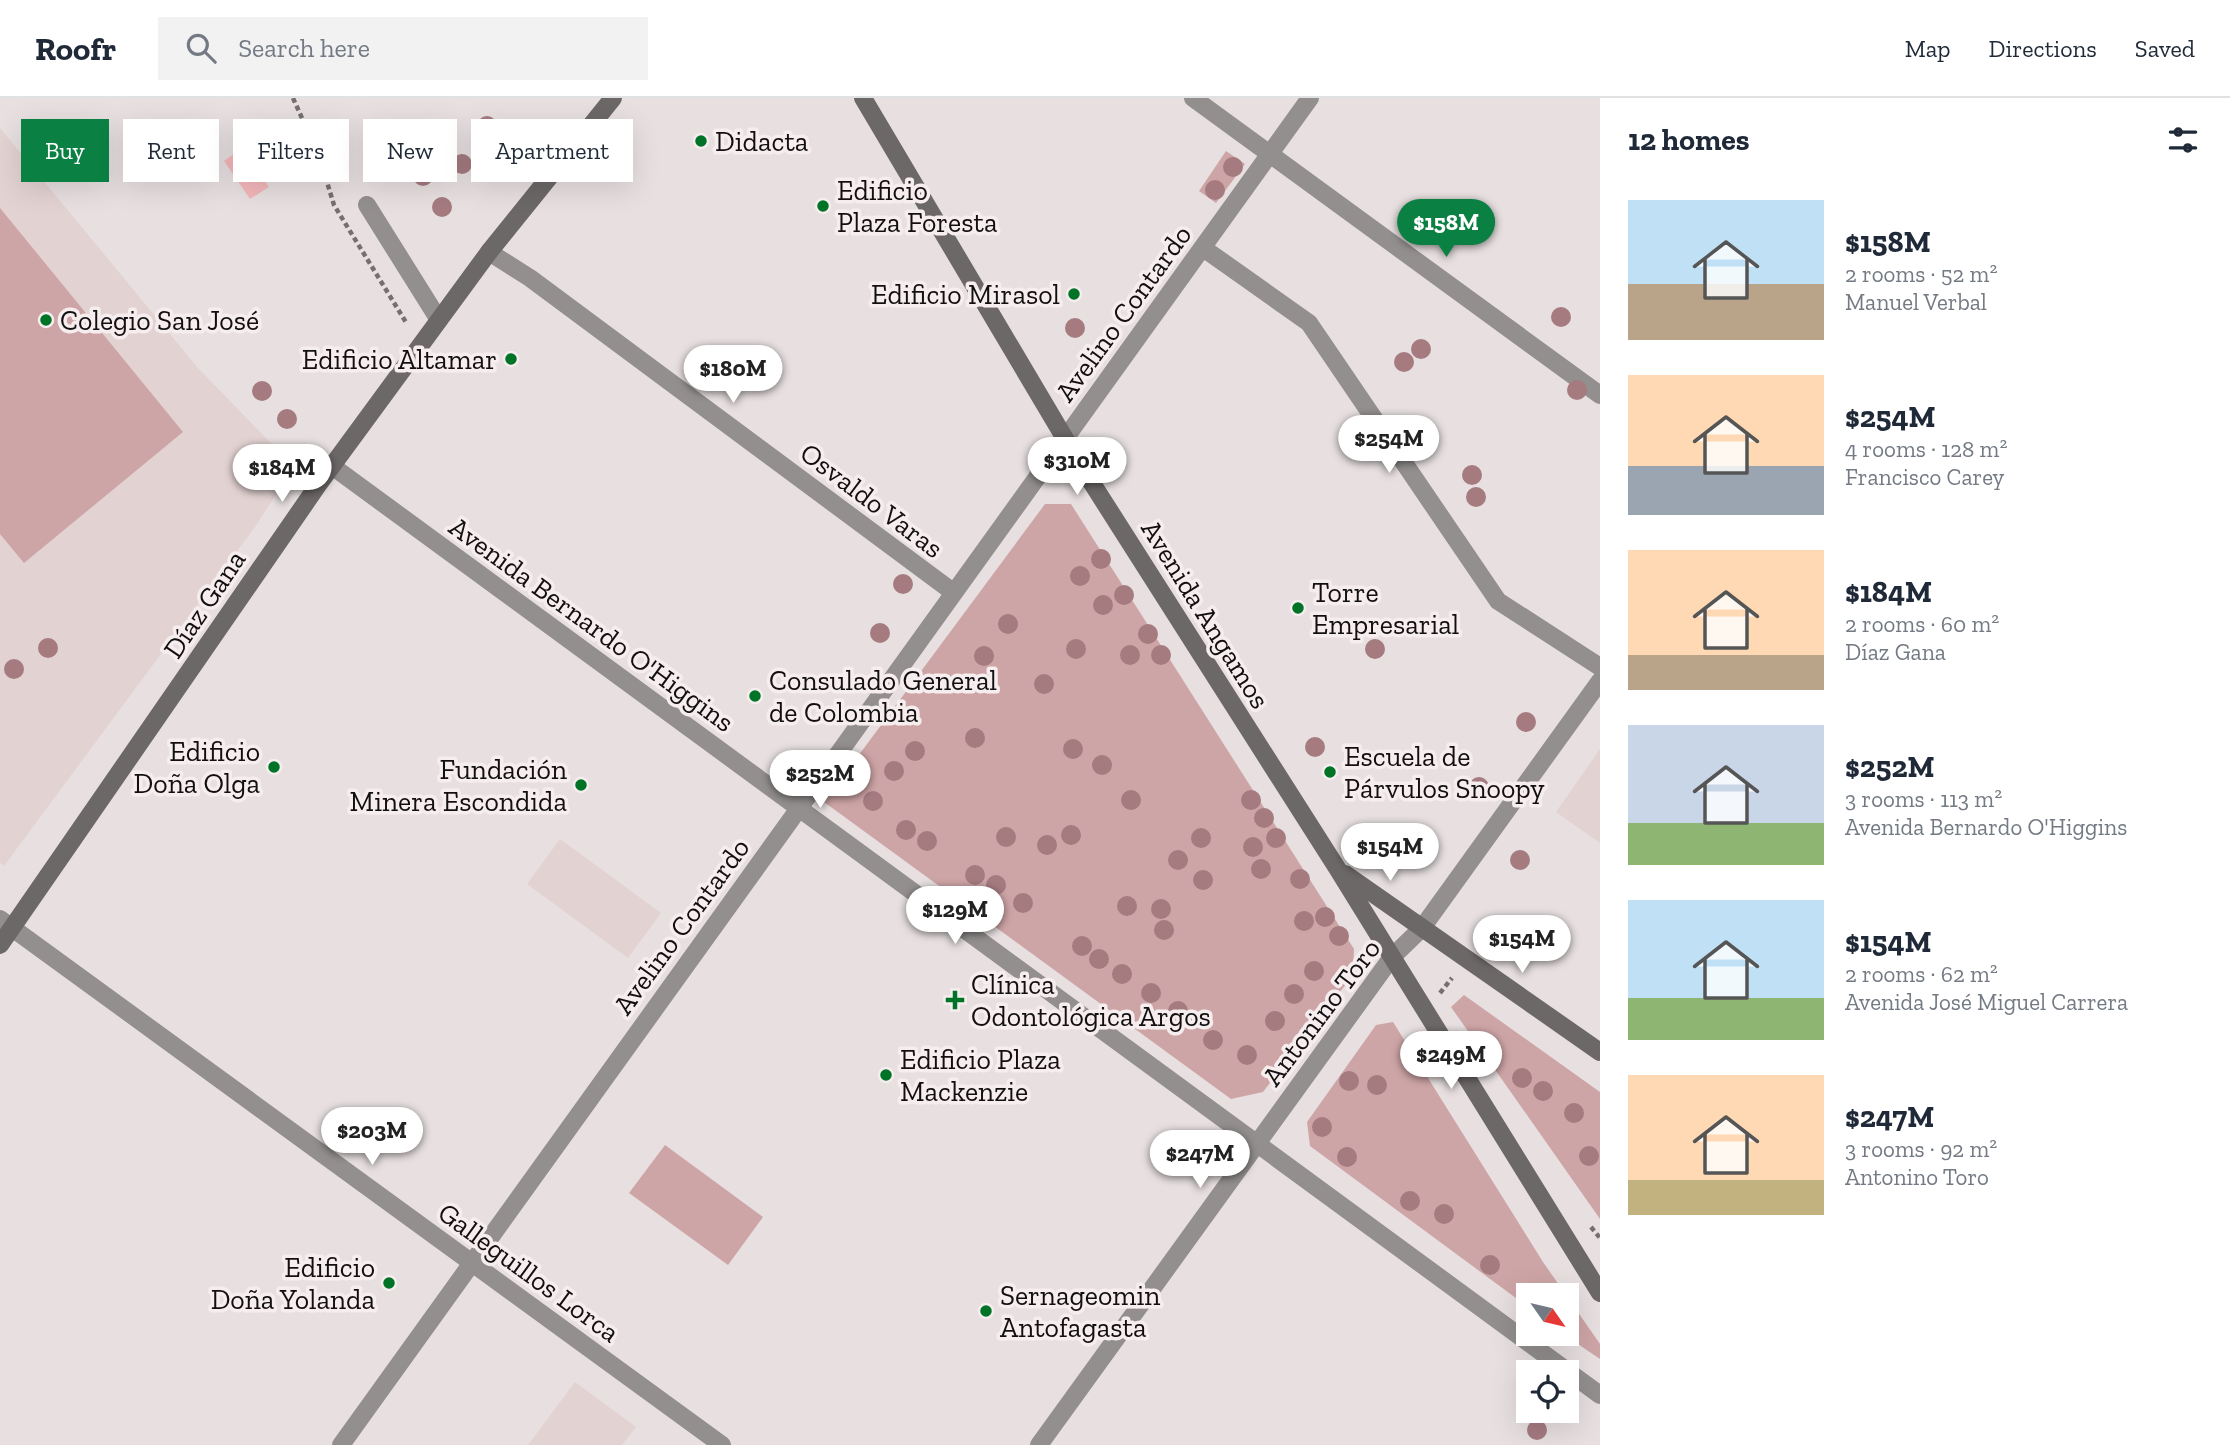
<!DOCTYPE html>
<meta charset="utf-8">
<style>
:root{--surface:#fff;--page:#f2f2f3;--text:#1f2937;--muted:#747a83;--line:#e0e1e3;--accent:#0b8043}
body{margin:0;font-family:"Zilla Slab",serif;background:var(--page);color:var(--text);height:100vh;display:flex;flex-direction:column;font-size:26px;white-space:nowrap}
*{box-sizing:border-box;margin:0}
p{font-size:23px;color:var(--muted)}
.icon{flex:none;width:38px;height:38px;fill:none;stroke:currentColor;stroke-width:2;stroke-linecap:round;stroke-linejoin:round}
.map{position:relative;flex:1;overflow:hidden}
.drawer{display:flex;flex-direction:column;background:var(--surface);width:630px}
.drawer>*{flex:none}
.guide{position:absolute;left:21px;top:21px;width:665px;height:63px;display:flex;gap:14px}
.needle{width:46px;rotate:124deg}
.controls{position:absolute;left:1516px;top:1185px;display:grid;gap:14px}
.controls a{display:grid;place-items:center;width:63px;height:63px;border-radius:0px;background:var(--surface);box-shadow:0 7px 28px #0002;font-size:35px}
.price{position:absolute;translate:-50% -60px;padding:0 16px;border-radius:24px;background:#fff;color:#222;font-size:23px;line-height:46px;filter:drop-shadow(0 2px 4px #0008)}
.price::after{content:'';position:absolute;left:50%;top:42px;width:21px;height:16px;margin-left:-10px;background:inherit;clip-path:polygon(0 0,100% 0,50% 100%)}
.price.selected{background:var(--accent);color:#fff}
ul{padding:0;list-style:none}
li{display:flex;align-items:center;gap:21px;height:175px;padding:0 28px}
li span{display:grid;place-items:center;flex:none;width:196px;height:140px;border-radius:0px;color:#555}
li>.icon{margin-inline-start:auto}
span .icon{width:84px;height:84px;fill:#fffc;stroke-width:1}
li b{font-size:30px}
h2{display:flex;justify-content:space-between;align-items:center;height:84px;padding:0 28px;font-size:30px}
.chip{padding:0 24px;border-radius:0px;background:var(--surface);box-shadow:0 7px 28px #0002;font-size:24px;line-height:63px}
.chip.selected{background:var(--accent);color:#fff}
header{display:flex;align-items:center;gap:42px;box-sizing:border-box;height:98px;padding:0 35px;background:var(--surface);border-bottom:2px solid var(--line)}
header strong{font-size:33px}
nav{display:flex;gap:38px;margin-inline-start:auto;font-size:24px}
.search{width:490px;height:63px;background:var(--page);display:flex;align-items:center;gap:18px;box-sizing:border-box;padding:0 24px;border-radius:0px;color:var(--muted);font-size:26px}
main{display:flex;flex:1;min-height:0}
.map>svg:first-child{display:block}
.built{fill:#e3d2d2}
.green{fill:#cea5a7}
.water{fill:#f4b8bc}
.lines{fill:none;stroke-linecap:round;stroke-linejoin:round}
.path{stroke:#757070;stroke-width:4.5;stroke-dasharray:5 3.5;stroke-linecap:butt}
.lane{stroke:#938f8f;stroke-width:18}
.street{stroke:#938f8f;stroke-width:18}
.secondary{stroke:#6d6868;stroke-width:18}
.tree{fill:#a57b80}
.poi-dot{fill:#017326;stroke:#f6edee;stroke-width:2.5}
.labels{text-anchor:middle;stroke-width:7;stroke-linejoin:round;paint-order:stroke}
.poi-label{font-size:28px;fill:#120f10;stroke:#f6edee;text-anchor:start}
.street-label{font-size:28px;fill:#120f10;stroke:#f6edee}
</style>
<header>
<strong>Roofr</strong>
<div class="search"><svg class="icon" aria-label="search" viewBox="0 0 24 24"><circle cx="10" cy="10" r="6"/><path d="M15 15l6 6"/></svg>Search here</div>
<nav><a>Map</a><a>Directions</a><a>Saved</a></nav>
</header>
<main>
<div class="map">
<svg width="1600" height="1347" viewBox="0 0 1600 1347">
<rect width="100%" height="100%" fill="#e8e0e0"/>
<g class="built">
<polygon points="0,30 198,270 294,369 255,429 4,768 0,765"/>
<polygon points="1600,651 1600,745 1556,714"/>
<polygon points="560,741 661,815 628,860 527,786"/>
<polygon points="575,1284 636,1329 622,1347 528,1347"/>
</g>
<g class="green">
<polygon points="1226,53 1245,66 1216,105 1199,93"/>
<polygon points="0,110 183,334 24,465 0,436"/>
<polygon points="1045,406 1071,406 1354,851 1353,877 1263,994 1231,1001 824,704"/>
<polygon points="1464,897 1600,994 1600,1121 1451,909"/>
<polygon points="1393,924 1543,1164 1566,1197 1528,1197 1528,1209 1310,1048 1307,1024 1376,927"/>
<polygon points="665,1047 763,1119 728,1167 629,1095"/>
<polygon points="1566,1197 1600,1246 1600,1261 1563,1236 1566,1236"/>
</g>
<polygon class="water" points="242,50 269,89 250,101 224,63"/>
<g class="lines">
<g class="path">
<polyline points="293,0 319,58 334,107 407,226"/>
<polyline points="1440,895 1452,880"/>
<polyline points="1591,1129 1600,1140"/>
</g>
<polyline class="lane" points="367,107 439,222"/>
<g class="street">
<polyline points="1193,0 1600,297"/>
<polyline points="1203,150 1309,225 1498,503 1600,569"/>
<polyline points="489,154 530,180 953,494"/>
<polyline points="332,368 1600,1297"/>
<polyline points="0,821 722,1347"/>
<polyline points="341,1347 1310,0"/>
<polyline points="1039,1347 1392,859 1422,830 1600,583"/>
</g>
<g class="secondary">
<polyline points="863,0 1083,371 1337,770 1600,1195"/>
<polyline points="1345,776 1600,954"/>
<polyline points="0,847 318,387 489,154 613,0"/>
</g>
</g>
<g class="tree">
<circle cx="487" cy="28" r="10"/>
<circle cx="462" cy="66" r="10"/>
<circle cx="1233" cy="69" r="10"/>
<circle cx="423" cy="78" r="10"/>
<circle cx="1215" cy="92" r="10"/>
<circle cx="442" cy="109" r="10"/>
<circle cx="1561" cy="219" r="10"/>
<circle cx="1075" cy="230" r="10"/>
<circle cx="1421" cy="251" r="10"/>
<circle cx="1404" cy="264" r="10"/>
<circle cx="1577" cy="292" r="10"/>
<circle cx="262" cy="293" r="10"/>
<circle cx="287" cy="321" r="10"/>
<circle cx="1472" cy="377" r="10"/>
<circle cx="1476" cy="399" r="10"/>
<circle cx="1101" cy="461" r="10"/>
<circle cx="1080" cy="478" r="10"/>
<circle cx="903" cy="486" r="10"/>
<circle cx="1124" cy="497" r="10"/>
<circle cx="1103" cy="507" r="10"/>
<circle cx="1008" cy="526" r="10"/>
<circle cx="880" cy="535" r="10"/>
<circle cx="1148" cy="536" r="10"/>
<circle cx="48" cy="550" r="10"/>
<circle cx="1076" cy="551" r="10"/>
<circle cx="1375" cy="551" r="10"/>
<circle cx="1130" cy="557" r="10"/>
<circle cx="1161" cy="557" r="10"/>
<circle cx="984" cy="558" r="10"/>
<circle cx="14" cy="571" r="10"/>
<circle cx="1044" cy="586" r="10"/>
<circle cx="1526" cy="624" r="10"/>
<circle cx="975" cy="640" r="10"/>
<circle cx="1315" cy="649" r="10"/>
<circle cx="1073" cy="651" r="10"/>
<circle cx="915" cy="653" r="10"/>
<circle cx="1102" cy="667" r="10"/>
<circle cx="894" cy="673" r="10"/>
<circle cx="1479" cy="689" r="10"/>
<circle cx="1131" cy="702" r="10"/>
<circle cx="1251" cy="702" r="10"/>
<circle cx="873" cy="703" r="10"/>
<circle cx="1264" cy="720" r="10"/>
<circle cx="906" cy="732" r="10"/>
<circle cx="1071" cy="737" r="10"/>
<circle cx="1006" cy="739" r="10"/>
<circle cx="1201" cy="740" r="10"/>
<circle cx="1276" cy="740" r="10"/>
<circle cx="927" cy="743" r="10"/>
<circle cx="1047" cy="747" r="10"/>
<circle cx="1253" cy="749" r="10"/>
<circle cx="1178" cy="762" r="10"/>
<circle cx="1520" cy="762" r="10"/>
<circle cx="1261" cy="771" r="10"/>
<circle cx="975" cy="777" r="10"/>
<circle cx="1300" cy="781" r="10"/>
<circle cx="1203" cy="782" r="10"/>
<circle cx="996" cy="787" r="10"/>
<circle cx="1023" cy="805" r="10"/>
<circle cx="1127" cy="808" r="10"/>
<circle cx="1161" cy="811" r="10"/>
<circle cx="1325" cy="819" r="10"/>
<circle cx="1304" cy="823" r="10"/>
<circle cx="1164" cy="832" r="10"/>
<circle cx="1339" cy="838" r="10"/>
<circle cx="1082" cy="848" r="10"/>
<circle cx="1099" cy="861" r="10"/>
<circle cx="1314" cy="873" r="10"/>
<circle cx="1122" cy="876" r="10"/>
<circle cx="1151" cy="895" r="10"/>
<circle cx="1294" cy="896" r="10"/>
<circle cx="1178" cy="913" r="10"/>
<circle cx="1275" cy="923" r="10"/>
<circle cx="1213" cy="942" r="10"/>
<circle cx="1247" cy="957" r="10"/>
<circle cx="1522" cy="980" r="10"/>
<circle cx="1349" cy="983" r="10"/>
<circle cx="1377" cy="987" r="10"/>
<circle cx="1543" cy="993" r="10"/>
<circle cx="1574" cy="1015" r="10"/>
<circle cx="1322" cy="1029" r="10"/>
<circle cx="1589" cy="1058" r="10"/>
<circle cx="1347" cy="1059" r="10"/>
<circle cx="1410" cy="1103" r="10"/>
<circle cx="1444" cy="1116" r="10"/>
<circle cx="1490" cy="1167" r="10"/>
<circle cx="1537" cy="1332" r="10"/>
</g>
<g class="poi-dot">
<circle cx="701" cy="43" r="7"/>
<circle cx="823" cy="108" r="7"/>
<circle cx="1074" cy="196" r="7"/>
<circle cx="46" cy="222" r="7"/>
<circle cx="511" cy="261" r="7"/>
<circle cx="1298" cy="510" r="7"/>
<circle cx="755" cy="598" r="7"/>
<circle cx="274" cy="669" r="7"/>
<circle cx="1330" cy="674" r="7"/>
<circle cx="581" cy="687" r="7"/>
<path d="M951.5 891.5h7v7h7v7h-7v7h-7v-7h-7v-7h7z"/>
<circle cx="886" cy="977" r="7"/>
<circle cx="389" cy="1185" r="7"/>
<circle cx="986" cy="1213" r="7"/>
</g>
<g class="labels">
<g class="poi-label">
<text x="715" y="53">Didacta</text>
<text x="837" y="102">Edificio<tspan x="837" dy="32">Plaza Foresta</tspan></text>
<text x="1060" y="206" text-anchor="end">Edificio Mirasol</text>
<text x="60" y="232">Colegio San José</text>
<text x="497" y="271" text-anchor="end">Edificio Altamar</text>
<text x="1312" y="504">Torre<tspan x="1312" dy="32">Empresarial</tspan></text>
<text x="769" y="592">Consulado General<tspan x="769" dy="32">de Colombia</tspan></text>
<text x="260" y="663" text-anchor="end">Edificio<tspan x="260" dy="32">Doña Olga</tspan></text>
<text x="1344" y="668">Escuela de<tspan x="1344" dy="32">Párvulos Snoopy</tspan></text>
<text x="567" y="681" text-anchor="end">Fundación<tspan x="567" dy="32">Minera Escondida</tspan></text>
<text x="971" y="896">Clínica<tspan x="971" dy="32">Odontológica Argos</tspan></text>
<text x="900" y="971">Edificio Plaza<tspan x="900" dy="32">Mackenzie</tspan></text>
<text x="375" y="1179" text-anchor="end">Edificio<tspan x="375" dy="32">Doña Yolanda</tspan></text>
<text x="1000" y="1207">Sernageomin<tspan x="1000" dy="32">Antofagasta</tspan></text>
</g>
<g class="street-label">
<text transform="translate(1123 215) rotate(-54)" y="10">Avelino Contardo</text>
<text transform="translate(872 402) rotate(37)" y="10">Osvaldo Varas</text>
<text transform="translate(204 506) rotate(-56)" y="10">Díaz Gana</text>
<text transform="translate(1206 516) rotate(58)" y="10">Avenida Angamos</text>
<text transform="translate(592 526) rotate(36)" y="10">Avenida Bernardo O'Higgins</text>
<text transform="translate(681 828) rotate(-54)" y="10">Avelino Contardo</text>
<text transform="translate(1321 914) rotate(-53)" y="10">Antonino Toro</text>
<text transform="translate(529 1174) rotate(36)" y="10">Galleguillos Lorca</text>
</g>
</g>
</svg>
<div class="controls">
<a><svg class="needle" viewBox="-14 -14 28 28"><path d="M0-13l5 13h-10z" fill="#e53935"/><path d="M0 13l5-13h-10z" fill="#747a83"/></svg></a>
<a><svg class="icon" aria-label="locate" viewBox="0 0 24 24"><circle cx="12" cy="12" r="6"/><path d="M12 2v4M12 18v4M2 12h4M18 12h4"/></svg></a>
</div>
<b class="price selected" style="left:1446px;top:161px">$158M</b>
<b class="price" style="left:733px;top:307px">$180M</b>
<b class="price" style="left:1389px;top:377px">$254M</b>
<b class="price" style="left:1077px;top:399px">$310M</b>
<b class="price" style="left:282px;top:406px">$184M</b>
<b class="price" style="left:820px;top:712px">$252M</b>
<b class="price" style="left:1390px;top:785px">$154M</b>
<b class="price" style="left:955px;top:848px">$129M</b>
<b class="price" style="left:1522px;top:877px">$154M</b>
<b class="price" style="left:1451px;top:993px">$249M</b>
<b class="price" style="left:372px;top:1069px">$203M</b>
<b class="price" style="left:1200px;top:1092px">$247M</b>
<div class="guide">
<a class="chip selected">Buy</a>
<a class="chip">Rent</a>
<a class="chip">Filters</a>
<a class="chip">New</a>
<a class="chip">Apartment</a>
</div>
</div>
<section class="drawer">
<h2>12 homes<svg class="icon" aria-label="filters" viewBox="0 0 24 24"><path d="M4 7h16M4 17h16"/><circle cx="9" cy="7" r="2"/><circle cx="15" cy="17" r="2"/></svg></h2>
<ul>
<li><span style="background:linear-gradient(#bfe0f5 60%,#b9a48a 0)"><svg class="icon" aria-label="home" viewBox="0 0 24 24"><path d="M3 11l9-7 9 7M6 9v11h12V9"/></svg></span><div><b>$158M</b><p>2 rooms · 52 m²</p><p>Manuel Verbal</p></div></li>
<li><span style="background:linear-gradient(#ffd9b3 65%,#9aa5b1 0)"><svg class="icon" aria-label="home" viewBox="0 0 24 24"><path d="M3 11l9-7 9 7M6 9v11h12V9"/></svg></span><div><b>$254M</b><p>4 rooms · 128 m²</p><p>Francisco Carey</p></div></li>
<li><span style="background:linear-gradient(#ffd9b3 75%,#b9a48a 0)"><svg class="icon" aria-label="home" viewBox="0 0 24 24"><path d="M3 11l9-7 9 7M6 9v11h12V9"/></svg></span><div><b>$184M</b><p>2 rooms · 60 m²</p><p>Díaz Gana</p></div></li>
<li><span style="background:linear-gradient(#c9d6e8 70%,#8fb573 0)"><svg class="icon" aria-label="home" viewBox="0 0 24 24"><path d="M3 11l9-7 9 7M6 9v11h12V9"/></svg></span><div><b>$252M</b><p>3 rooms · 113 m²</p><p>Avenida Bernardo O'Higgins</p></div></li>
<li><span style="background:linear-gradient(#bfe0f5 70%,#8fb573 0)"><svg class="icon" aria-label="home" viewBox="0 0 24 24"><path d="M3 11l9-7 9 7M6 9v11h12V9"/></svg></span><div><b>$154M</b><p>2 rooms · 62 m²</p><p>Avenida José Miguel Carrera</p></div></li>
<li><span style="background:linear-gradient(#ffd9b3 75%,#c2b280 0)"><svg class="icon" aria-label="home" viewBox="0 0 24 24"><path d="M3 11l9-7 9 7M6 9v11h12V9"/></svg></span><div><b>$247M</b><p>3 rooms · 92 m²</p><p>Antonino Toro</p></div></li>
</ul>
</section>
</main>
